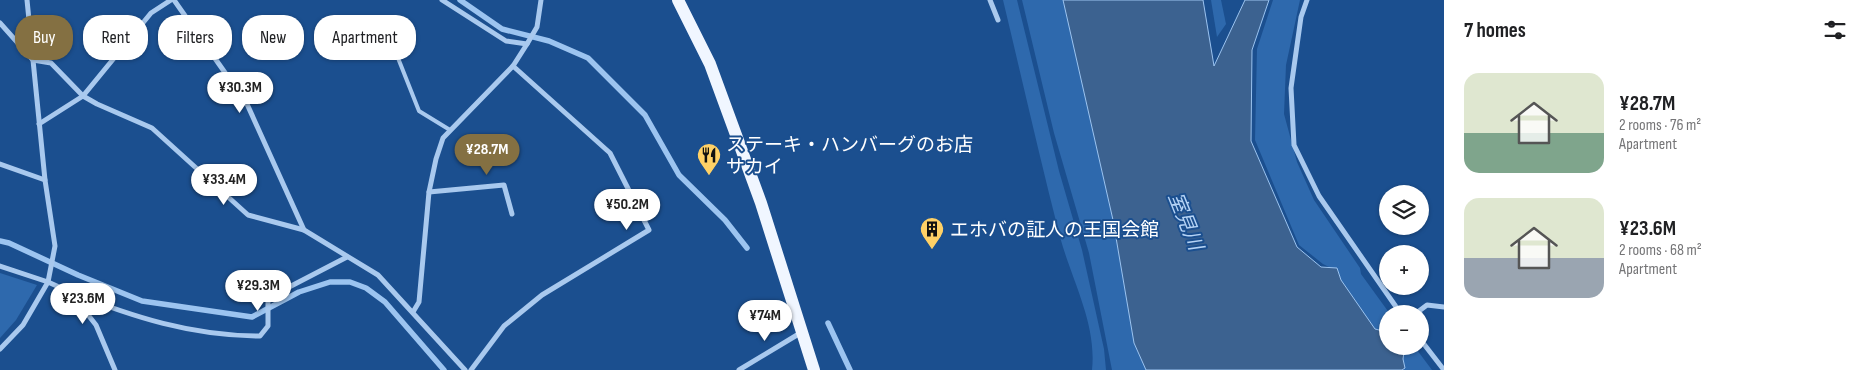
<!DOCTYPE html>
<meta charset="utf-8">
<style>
:root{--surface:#fff;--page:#f2f2f2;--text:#202124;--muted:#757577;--accent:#847042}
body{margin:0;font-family:"Sofia Sans Condensed","Noto Sans JP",sans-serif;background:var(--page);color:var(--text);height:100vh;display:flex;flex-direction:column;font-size:19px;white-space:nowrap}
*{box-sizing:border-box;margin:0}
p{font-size:16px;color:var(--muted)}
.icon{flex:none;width:28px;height:28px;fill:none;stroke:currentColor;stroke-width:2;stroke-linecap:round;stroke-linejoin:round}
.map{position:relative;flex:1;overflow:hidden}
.side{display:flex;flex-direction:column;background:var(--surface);width:425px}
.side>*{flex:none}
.hud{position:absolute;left:15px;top:15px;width:475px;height:45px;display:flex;gap:10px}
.controls{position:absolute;left:1379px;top:185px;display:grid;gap:10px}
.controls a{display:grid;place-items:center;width:50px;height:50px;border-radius:50%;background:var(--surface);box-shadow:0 1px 4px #0004;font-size:25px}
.price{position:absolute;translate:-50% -42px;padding:0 11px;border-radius:18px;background:#fff;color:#222;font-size:16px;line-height:32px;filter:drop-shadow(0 1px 2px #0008)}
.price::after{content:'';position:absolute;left:50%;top:30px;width:15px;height:11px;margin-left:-8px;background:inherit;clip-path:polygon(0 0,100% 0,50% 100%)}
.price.current{background:var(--accent);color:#fff}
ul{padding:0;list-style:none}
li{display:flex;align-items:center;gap:15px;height:125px;padding:0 20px}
li span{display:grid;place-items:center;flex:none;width:140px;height:100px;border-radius:15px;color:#555}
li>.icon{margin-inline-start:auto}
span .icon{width:60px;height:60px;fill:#fffc;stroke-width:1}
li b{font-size:21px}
h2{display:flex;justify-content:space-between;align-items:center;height:60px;padding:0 20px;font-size:21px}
.pill{padding:0 18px;border-radius:20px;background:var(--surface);box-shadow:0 1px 4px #0004;font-size:18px;line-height:45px}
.pill.current{background:var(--accent);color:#fff}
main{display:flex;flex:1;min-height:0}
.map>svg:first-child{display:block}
.green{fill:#2e69ad}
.water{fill:#3c6290;stroke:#9cc4f0}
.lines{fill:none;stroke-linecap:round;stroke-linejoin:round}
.stream{stroke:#9cc4f0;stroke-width:5.5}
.service{stroke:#a9c9ee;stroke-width:4}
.minor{stroke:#a9c9ee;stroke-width:5}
.primary{stroke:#f0f6ff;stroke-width:12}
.labels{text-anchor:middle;stroke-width:4;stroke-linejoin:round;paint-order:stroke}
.poi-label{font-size:19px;fill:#fff;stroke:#1b4f8f;text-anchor:start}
.water-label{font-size:20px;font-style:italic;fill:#b5d3f5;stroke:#1b4f8f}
</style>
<main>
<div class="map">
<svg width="1444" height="370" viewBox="0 0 1444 370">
<rect width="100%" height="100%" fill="#1b4f8f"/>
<g class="green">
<path d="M 1003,0 L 1017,0 L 1059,171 L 1082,250 L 1104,349 L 1106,370 L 1092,370 C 1097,324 1072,281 1060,237 C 1040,159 1022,79 1003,0 Z"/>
<polygon points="1022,0 1073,0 1152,370 1112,370 1089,253 1054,133"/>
<polygon points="1211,0 1221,0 1226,24 1217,37"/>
<polygon points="1273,0 1300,0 1286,65 1284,114 1297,162 1314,200 1360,268 1361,274 1390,314 1388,314 1388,346 1414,346 1432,370 1404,370 1376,334 1331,268 1323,264 1299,245 1255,140 1257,49"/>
<polygon points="0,273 37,285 16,320 0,338"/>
</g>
<polygon class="water" points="1063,0 1203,0 1214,66 1245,0 1269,0 1252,50 1251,141 1297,247 1321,267 1337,268 1341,280 1375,329 1387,332 1388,346 1401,346 1404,352 1403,359 1405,368 1402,370 1146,370 1134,343 1113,220"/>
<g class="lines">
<g class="stream">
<polyline points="460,0 502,29 549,41 588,58 645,115 679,175 725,220 747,248"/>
<polyline points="0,241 9,243 78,275 142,301 252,317 299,292 330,282 350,282 366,288 385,302 444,370"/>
<polyline points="828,323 850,370"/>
</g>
<polyline class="service" points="398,58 419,111 450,130"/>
<g class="minor">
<polyline points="174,0 247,104 304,230"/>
<polyline points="990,0 998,20"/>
<polyline points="1307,0 1301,17 1291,88 1294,145 1319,196 1401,314"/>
<polyline points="0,23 33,60 51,63 83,96 97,104 152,128 248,215 304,230 378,275 465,370"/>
<polyline points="527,44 537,27 541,0"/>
<polyline points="39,124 83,96 151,13 171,0"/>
<polyline points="0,164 45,180"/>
<polyline points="429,192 504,185 512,214"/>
<polyline points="0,266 48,282 70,292 96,325 115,370"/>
<path d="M 70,292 C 133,317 192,336 260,336 L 268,326 L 268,298 L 347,257"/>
<polyline points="413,312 419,302 429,192 436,159 443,138 513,66 527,44 506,41 442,0"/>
<polyline points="1415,314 1427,305 1444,307"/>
<polyline points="1420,339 1444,370"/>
<polyline points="0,349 23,325 48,282 55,246 45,180 27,0"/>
<polyline points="471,370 504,326 542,295 649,230 610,153 513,66"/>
<polyline points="739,370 802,332"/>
</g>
<polyline class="primary" points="678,0 710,64 761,203 814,370"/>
</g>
<defs>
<g id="restaurant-pin" transform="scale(1.25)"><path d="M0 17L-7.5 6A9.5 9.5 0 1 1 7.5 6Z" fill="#ffd166" stroke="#1b4f8f"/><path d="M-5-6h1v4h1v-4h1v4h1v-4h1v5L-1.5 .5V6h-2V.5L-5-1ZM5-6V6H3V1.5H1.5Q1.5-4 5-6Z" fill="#111"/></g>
<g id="building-pin" transform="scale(1.25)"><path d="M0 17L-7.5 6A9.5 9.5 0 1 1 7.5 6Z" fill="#ffd166" stroke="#1b4f8f"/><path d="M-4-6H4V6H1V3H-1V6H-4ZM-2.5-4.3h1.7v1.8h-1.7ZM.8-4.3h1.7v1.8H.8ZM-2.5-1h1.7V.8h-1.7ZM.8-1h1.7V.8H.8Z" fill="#111"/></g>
</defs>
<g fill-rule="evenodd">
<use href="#restaurant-pin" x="709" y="155"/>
<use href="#building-pin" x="932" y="229"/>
</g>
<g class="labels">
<g class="poi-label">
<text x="726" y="151">ステーキ・ハンバーグのお店<tspan x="726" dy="22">サカイ</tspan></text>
<text x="950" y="236">エホバの証人の王国会館</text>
</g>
<g class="water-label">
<text transform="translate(1186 221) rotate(68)" y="7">室見川</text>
</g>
</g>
</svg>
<div class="controls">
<a><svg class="icon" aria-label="layers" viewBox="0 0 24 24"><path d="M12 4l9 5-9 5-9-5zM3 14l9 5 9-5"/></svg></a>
<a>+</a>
<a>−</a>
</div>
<b class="price" style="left:240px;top:114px">¥30.3M</b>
<b class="price current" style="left:487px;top:176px">¥28.7M</b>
<b class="price" style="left:224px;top:206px">¥33.4M</b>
<b class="price" style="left:627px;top:231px">¥50.2M</b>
<b class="price" style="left:258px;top:312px">¥29.3M</b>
<b class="price" style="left:83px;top:325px">¥23.6M</b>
<b class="price" style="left:765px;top:342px">¥74M</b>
<div class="hud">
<a class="pill current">Buy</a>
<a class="pill">Rent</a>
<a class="pill">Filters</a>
<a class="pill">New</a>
<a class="pill">Apartment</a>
</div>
</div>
<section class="side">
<h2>7 homes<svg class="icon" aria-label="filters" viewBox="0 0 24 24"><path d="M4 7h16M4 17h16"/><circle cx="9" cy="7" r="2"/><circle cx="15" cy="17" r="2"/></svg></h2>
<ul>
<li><span style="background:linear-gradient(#dfe7d0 60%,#7fa58c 0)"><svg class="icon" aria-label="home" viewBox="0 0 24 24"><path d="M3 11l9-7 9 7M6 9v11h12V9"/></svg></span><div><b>¥28.7M</b><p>2 rooms · 76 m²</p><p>Apartment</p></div></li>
<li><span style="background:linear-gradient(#dfe7d0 60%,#9aa5b1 0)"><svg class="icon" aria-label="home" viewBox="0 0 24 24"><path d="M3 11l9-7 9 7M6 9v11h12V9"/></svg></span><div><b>¥23.6M</b><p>2 rooms · 68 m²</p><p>Apartment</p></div></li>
</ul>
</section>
</main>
